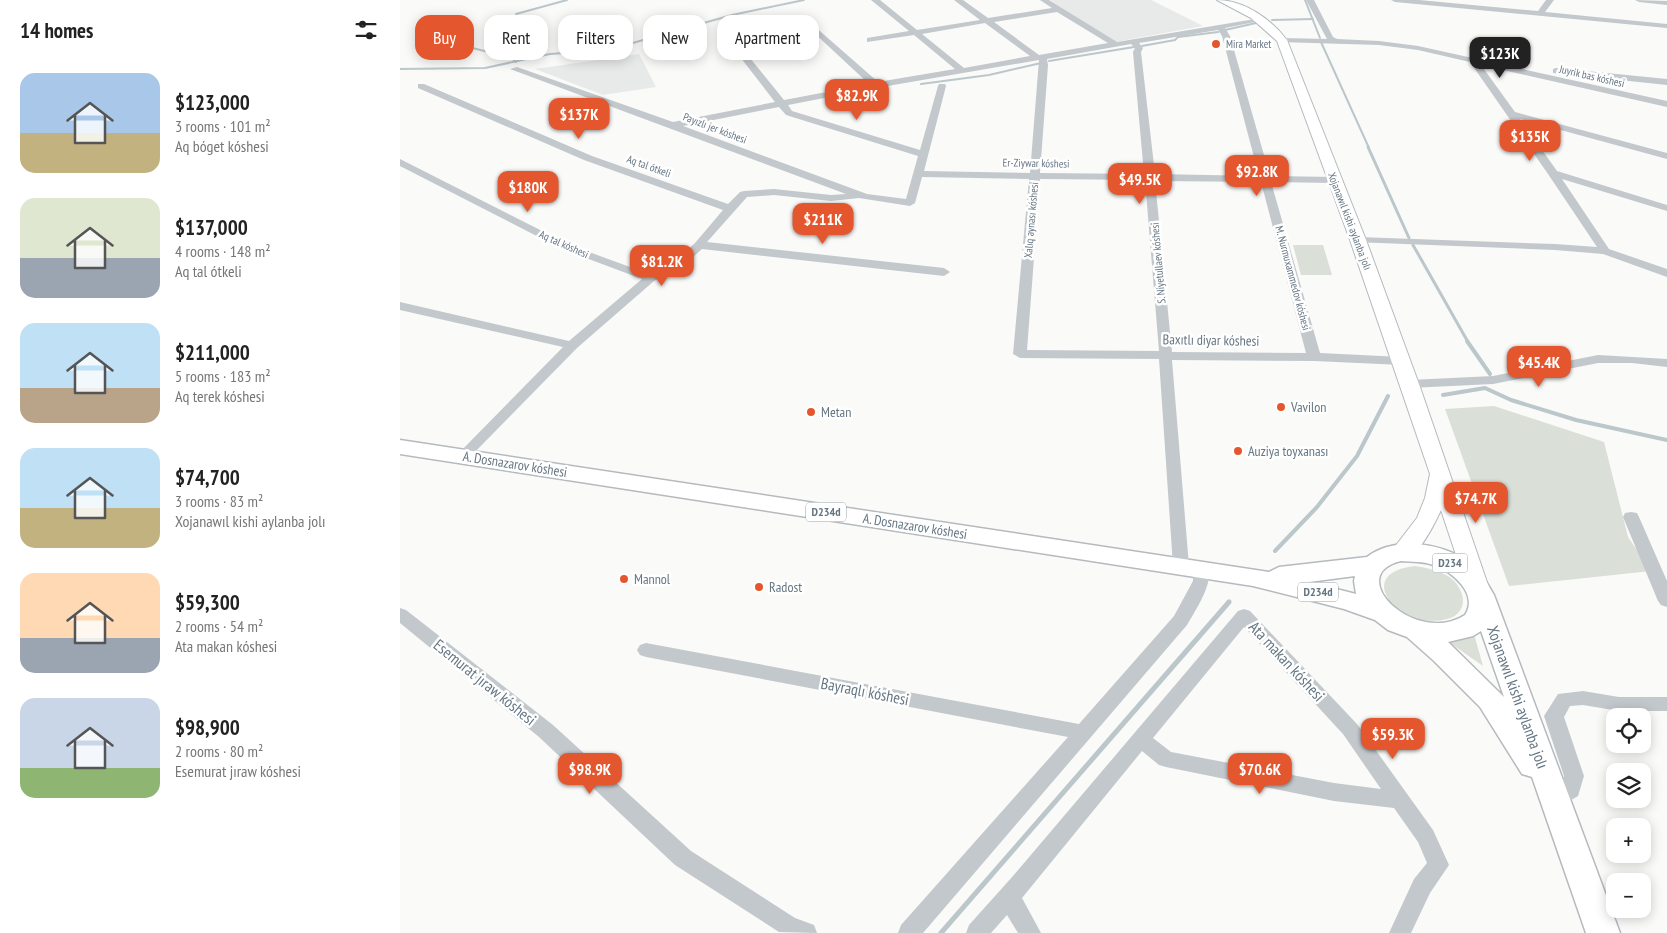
<!DOCTYPE html>
<meta charset="utf-8">
<style>
:root{--surface:#fff;--page:#f6f6f6;--text:#222;--muted:#767676;--accent:#e4572e}
body{margin:0;font-family:"PT Sans Narrow",sans-serif;background:var(--page);color:var(--text);height:100vh;display:flex;flex-direction:column;font-size:19px;white-space:nowrap}
*{box-sizing:border-box;margin:0}
p{font-size:16px;color:var(--muted)}
.icon{flex:none;width:28px;height:28px;fill:none;stroke:currentColor;stroke-width:2;stroke-linecap:round;stroke-linejoin:round}
.map{position:relative;flex:1;overflow:hidden}
.side{display:flex;flex-direction:column;background:var(--surface);width:400px}
.side>*{flex:none}
.banner{position:absolute;left:15px;top:15px;width:475px;height:45px;display:flex;gap:10px}
.buttons{position:absolute;left:1206px;top:708px;display:grid;gap:10px}
.buttons a{display:grid;place-items:center;width:45px;height:45px;border-radius:10px;background:var(--surface);box-shadow:0 2px 12px #0003;font-size:25px}
.price{position:absolute;translate:-50% -42px;padding:0 11px;border-radius:10px;background:var(--accent);color:#fff;font-size:16px;line-height:32px;filter:drop-shadow(0 1px 2px #0008)}
.price::after{content:'';position:absolute;left:50%;top:30px;width:15px;height:11px;margin-left:-8px;background:inherit;clip-path:polygon(0 0,100% 0,50% 100%)}
.price.selected{background:#222;color:#fff}
ul{padding:0;list-style:none}
li{display:flex;align-items:center;gap:15px;height:125px;padding:0 20px}
li span{display:grid;place-items:center;flex:none;width:140px;height:100px;border-radius:15px;color:#555}
li>.icon{margin-inline-start:auto}
span .icon{width:60px;height:60px;fill:#fffc;stroke-width:1}
li b{font-size:21px}
h2{display:flex;justify-content:space-between;align-items:center;height:60px;padding:0 20px;font-size:21px}
.pill{padding:0 18px;border-radius:15px;background:var(--surface);box-shadow:0 2px 12px #0003;font-size:18px;line-height:45px}
.pill.selected{background:var(--accent);color:#fff}
main{display:flex;flex:1;min-height:0}
.map>svg:first-child{display:block}
.built{fill:#e8e9e9}
.green{fill:#dadfd7}
.lines{fill:none;stroke-linecap:round;stroke-linejoin:round}
.stream-far3{stroke:#bbc7cb;stroke-width:2}
.stream-far2{stroke:#bbc7cb;stroke-width:3}
.stream-far1{stroke:#bbc7cb;stroke-width:4}
.stream{stroke:#bbc7cb;stroke-width:5}
.secondary-casing{stroke:#b3babf;stroke-width:2}
.primary-casing{stroke:#b5babe;stroke-width:3}
.minor{fill:#c3c8cc;fill-rule:evenodd}
.secondary{fill:#fff;fill-rule:evenodd}
.primary{fill:#fff;fill-rule:evenodd}
.poi-dot{fill:#e4572e;stroke:#fff;stroke-width:2}
.labels{text-anchor:middle;stroke-width:5;stroke-linejoin:round;paint-order:stroke}
.far-poi-label{font-size:11px;fill:#657683;stroke:#fff;text-anchor:start}
.far-street-label{font-size:11px;fill:#657683;stroke:#fff}
.shield{fill:#fff;stroke:#939fa8;stroke-width:1}
.shield-label{font-size:12px;font-weight:bold;fill:#657683}
.street-label{font-size:14px;fill:#657683;stroke:#fff}
.poi-label{font-size:14px;fill:#657683;stroke:#fff;text-anchor:start}
.near-street-label{font-size:16px;fill:#657683;stroke:#fff}
</style>
<main>
<section class="side">
<h2>14 homes<svg class="icon" aria-label="filters" viewBox="0 0 24 24"><path d="M4 7h16M4 17h16"/><circle cx="9" cy="7" r="2"/><circle cx="15" cy="17" r="2"/></svg></h2>
<ul>
<li><span style="background:linear-gradient(#a9c7e8 60%,#c2b280 0)"><svg class="icon" aria-label="home" viewBox="0 0 24 24"><path d="M3 11l9-7 9 7M6 9v11h12V9"/></svg></span><div><b>$123,000</b><p>3 rooms · 101 m²</p><p>Aq bóget kóshesi</p></div></li>
<li><span style="background:linear-gradient(#dfe7d0 60%,#9aa5b1 0)"><svg class="icon" aria-label="home" viewBox="0 0 24 24"><path d="M3 11l9-7 9 7M6 9v11h12V9"/></svg></span><div><b>$137,000</b><p>4 rooms · 148 m²</p><p>Aq tal ótkeli</p></div></li>
<li><span style="background:linear-gradient(#bfe0f5 65%,#b9a48a 0)"><svg class="icon" aria-label="home" viewBox="0 0 24 24"><path d="M3 11l9-7 9 7M6 9v11h12V9"/></svg></span><div><b>$211,000</b><p>5 rooms · 183 m²</p><p>Aq terek kóshesi</p></div></li>
<li><span style="background:linear-gradient(#bfe0f5 60%,#c2b280 0)"><svg class="icon" aria-label="home" viewBox="0 0 24 24"><path d="M3 11l9-7 9 7M6 9v11h12V9"/></svg></span><div><b>$74,700</b><p>3 rooms · 83 m²</p><p>Xojanawıl kishi aylanba jolı</p></div></li>
<li><span style="background:linear-gradient(#ffd9b3 65%,#9aa5b1 0)"><svg class="icon" aria-label="home" viewBox="0 0 24 24"><path d="M3 11l9-7 9 7M6 9v11h12V9"/></svg></span><div><b>$59,300</b><p>2 rooms · 54 m²</p><p>Ata makan kóshesi</p></div></li>
<li><span style="background:linear-gradient(#c9d6e8 70%,#8fb573 0)"><svg class="icon" aria-label="home" viewBox="0 0 24 24"><path d="M3 11l9-7 9 7M6 9v11h12V9"/></svg></span><div><b>$98,900</b><p>2 rooms · 80 m²</p><p>Esemurat jıraw kóshesi</p></div></li>
</ul>
</section>
<div class="map">
<svg width="1267" height="933" viewBox="0 0 1267 933">
<rect width="100%" height="100%" fill="#fafaf8"/>
<g class="built">
<polygon points="650,0 751,0 803,26 715,42"/>
<polygon points="239,54 256,87 203,95 135,69"/>
</g>
<g class="green">
<polygon points="893,245 923,245 932,275 901,275"/>
<polygon points="1094,406 1204,442 1228,537 1251,571 1109,586 1045,409"/>
<path d="M 1015,566 C 1027,568 1037,570 1048,576 C 1065,587 1071,613 1047,619 C 1001,632 950,573 1015,566 Z"/>
<polygon points="1072,627 1083,666 1043,638"/>
</g>
<g class="lines">
<g class="stream-far3">
<polyline points="905,0 920,38"/>
<polyline points="116,14 167,0"/>
<polyline points="872,20 913,19"/>
<polyline points="825,30 856,23"/>
<polyline points="41,40 112,58 116,62"/>
<polyline points="921,42 969,148"/>
<polyline points="222,46 332,15 404,0"/>
<polyline points="742,46 775,40 778,37 818,32"/>
<polyline points="649,61 734,47"/>
<polyline points="0,69 85,68 150,54 164,53 167,57 176,57 212,49"/>
<polyline points="521,84 589,75 641,63"/>
</g>
<g class="stream-far2">
<polyline points="968,147 1009,238"/>
<polyline points="1013,245 1068,342"/>
</g>
<g class="stream-far1">
<polyline points="1067,341 1090,374"/>
<polyline points="1043,395 1085,388 1111,400 1176,420 1267,440"/>
<polyline points="875,551 917,507 957,456 988,396"/>
</g>
<polyline class="stream" points="541,933 829,602"/>
<g class="secondary-casing">
<path id="secondary" d="M 817,0 C 844,0 871,19 887,40 L 966,240 L 1020,387 L 1089,588 L 1086,594 L 1078,596 L 1070,594 L 1067,588 L 1041,510 C 1035,523 1021,551 1008,558 C 1003,561 998,560 993,558 L 990,553 L 1017,518 L 1025,498 L 1030,474 L 950,240 L 877,41 L 851,18 Z"/>
</g>
<g class="primary-casing">
<path id="primary" d="M 0,440 L 869,572 L 879,567 L 967,557 C 995,535 1048,543 1074,566 C 1083,574 1088,585 1094,595 L 1220,933 L 1186,933 L 1132,777 L 1122,774 L 1080,707 L 1034,661 L 1007,637 L 988,630 L 975,620 L 944,609 L 853,586 L 0,454 ZM 1001,561 C 1011,562 1023,561 1033,565 C 1052,571 1079,594 1065,615 C 1015,647 942,575 1001,561 ZM 955,576 L 954,581 L 956,594 L 909,582 ZM 1081,631 L 1104,697 L 1048,642 L 1073,636 Z"/>
</g>
<g class="minor">
<path d="M 471,0 L 480,0 L 517,30 L 580,20 L 554,0 L 563,0 L 588,18 L 652,8 L 640,0 L 649,0 L 717,42 L 861,18 L 865,20 L 825,28 L 830,36 L 870,176 L 935,177 L 940,180 L 935,183 L 871,182 L 920,353 L 1002,357 L 1009,361 L 1002,365 L 914,361 L 772,360 L 789,566 L 787,570 L 781,572 L 775,570 L 773,566 L 759,359 L 620,358 L 613,354 L 629,179 L 522,177 L 515,203 L 510,206 L 459,198 L 431,201 L 374,195 L 347,197 L 307,242 L 544,268 L 550,272 L 544,276 L 302,249 L 284,265 L 254,281 L 177,348 L 68,459 L 58,459 L 56,456 L 163,347 L 0,310 L 0,302 L 169,341 L 242,279 L 162,249 L 0,166 L 0,159 L 170,245 L 249,274 L 276,261 L 295,243 L 323,210 L 184,160 L 18,88 L 18,84 L 24,84 L 192,156 L 328,204 L 340,192 L 344,191 L 374,189 L 431,195 L 446,194 L 110,69 L 117,67 L 273,122 L 375,102 L 330,44 L 334,42 L 337,42 L 384,100 L 469,84 L 410,29 L 410,25 L 413,25 L 478,82 L 555,69 L 514,35 L 467,42 L 467,38 L 509,31 ZM 657,12 L 708,43 L 639,55 L 594,22 ZM 585,23 L 630,56 L 564,68 L 522,34 ZM 818,30 L 822,36 L 859,176 L 755,174 L 741,52 L 743,48 L 739,43 ZM 731,44 L 735,48 L 733,52 L 744,174 L 640,173 L 648,65 L 647,59 ZM 639,60 L 630,173 L 524,171 L 546,86 L 545,84 L 539,84 L 538,86 L 520,150 L 392,111 L 388,105 L 476,88 ZM 379,107 L 386,115 L 518,156 L 506,199 L 467,194 L 283,126 ZM 640,179 L 745,180 L 759,351 L 627,350 ZM 755,181 L 861,182 L 906,353 L 772,352 Z"/>
<polygon points="906,0 914,0 933,37 937,39 979,41 1018,46 1267,101 1267,107 1081,65 1115,112 1267,153 1267,159 1120,119 1157,171 1267,205 1267,211 1162,179 1209,249 1267,269 1267,277 1203,254 1155,250 954,242 952,240 958,237 1155,244 1197,247 1148,174 1070,62 1018,50 979,45 879,42 878,40 882,38 927,39"/>
<polygon points="991,0 1019,0 1138,11 1146,0 1154,0 1145,12 1267,24 1267,28 995,2"/>
<polygon points="1235,0 1267,1 1267,5 1239,2"/>
<polygon points="1156,68 1267,79 1267,85 1153,73 1153,69"/>
<polygon points="1198,355 1267,359 1267,367 1232,363 1198,363 1093,384 1010,388 1003,384 1010,380 1093,376"/>
<polygon points="1231,512 1237,513 1239,517 1267,581 1267,607 1261,605 1258,601 1223,517 1225,513"/>
<path d="M 801,563 L 807,565 C 816,580 795,611 787,625 L 523,933 L 498,933 L 501,925 L 668,737 L 246,657 L 240,655 L 237,650 L 240,645 L 246,643 L 679,724 L 774,616 L 793,581 L 793,569 L 795,565 Z"/>
<polygon points="0,608 6,610 153,725 291,851 395,918 414,925 417,933 379,932 275,865 139,737 0,623"/>
<path d="M 844,609 L 850,611 L 957,724 L 1033,830 L 1049,865 L 1030,893 L 1011,933 L 989,933 L 1014,879 L 1027,863 L 1018,842 L 994,808 L 934,801 L 766,767 L 759,765 L 742,751 L 622,898 L 641,933 L 618,933 L 607,915 L 591,933 L 566,933 L 569,925 L 613,876 L 838,611 ZM 844,627 L 943,734 L 981,789 L 934,783 L 771,752 L 753,738 Z"/>
<polygon points="1183,691 1219,697 1267,697 1267,711 1219,711 1183,705 1170,706 1164,717 1184,776 1178,796 1156,809 1149,806 1146,800 1149,794 1162,785 1164,776 1144,716 1158,694"/>
</g>
<use href="#secondary" class="secondary"/>
<use href="#primary" class="primary"/>
</g>
<g class="poi-dot">
<circle cx="816" cy="44" r="5"/>
<circle cx="881" cy="407" r="5"/>
<circle cx="411" cy="412" r="5"/>
<circle cx="838" cy="451" r="5"/>
<circle cx="224" cy="579" r="5"/>
<circle cx="359" cy="587" r="5"/>
</g>
<g class="labels">
<g class="far-poi-label">
<text x="826" y="48">Mira Market</text>
</g>
<g class="far-street-label">
<text transform="translate(1192 76) rotate(13)" y="4">Juyrik bas kóshesi</text>
<text transform="translate(315 128) rotate(21)" y="4">Payızlı jer kóshesi</text>
<text transform="translate(636 163) rotate(1)" y="4">Er-Ziywar kóshesi</text>
<text transform="translate(249 166) rotate(20)" y="4">Aq tal ótkeli</text>
<text transform="translate(631 220) rotate(-85)" y="4">Xalıq aynası kóshesi</text>
<text transform="translate(950 221) rotate(69)" y="4">Xojanawıl kishi aylanba jolı</text>
<text transform="translate(164 244) rotate(24)" y="4">Aq tal kóshesi</text>
<text transform="translate(758 263) rotate(-95)" y="4">S. Niyetullaev kóshesi</text>
<text transform="translate(893 278) rotate(75)" y="4">M. Nurmuxammedov kóshesi</text>
</g>
<g class="shield">
<rect x="406" y="502.5" width="40" height="19" rx="4"/>
<rect x="1032.5" y="553.5" width="35" height="19" rx="4"/>
<rect x="898" y="582.5" width="40" height="19" rx="4"/>
</g>
<g class="shield-label">
<text x="426" y="516">D234d</text>
<text x="1050" y="567">D234</text>
<text x="918" y="596">D234d</text>
</g>
<g class="street-label">
<text transform="translate(811 340) rotate(1)" y="5">Baxıtlı diyar kóshesi</text>
<text transform="translate(115 464) rotate(9)" y="5">A. Dosnazarov kóshesi</text>
<text transform="translate(515 526) rotate(9)" y="5">A. Dosnazarov kóshesi</text>
</g>
<g class="poi-label">
<text x="891" y="412">Vavilon</text>
<text x="421" y="417">Metan</text>
<text x="848" y="456">Auziya toyxanası</text>
<text x="234" y="584">Mannol</text>
<text x="369" y="592">Radost</text>
</g>
<g class="near-street-label">
<text transform="translate(887 661) rotate(47)" y="6">Ata makan kóshesi</text>
<text transform="translate(85 682) rotate(39)" y="6">Esemurat jıraw kóshesi</text>
<text transform="translate(465 691) rotate(11)" y="6">Bayraqlı kóshesi</text>
<text transform="translate(1118 697) rotate(70)" y="6">Xojanawıl kishi aylanba jolı</text>
</g>
</g>
</svg>
<div class="buttons">
<a><svg class="icon" aria-label="locate" viewBox="0 0 24 24"><circle cx="12" cy="12" r="6"/><path d="M12 2v4M12 18v4M2 12h4M18 12h4"/></svg></a>
<a><svg class="icon" aria-label="layers" viewBox="0 0 24 24"><path d="M12 4l9 5-9 5-9-5zM3 14l9 5 9-5"/></svg></a>
<a>+</a>
<a>−</a>
</div>
<b class="price selected" style="left:1100px;top:79px">$123K</b>
<b class="price" style="left:457px;top:121px">$82.9K</b>
<b class="price" style="left:179px;top:140px">$137K</b>
<b class="price" style="left:1130px;top:162px">$135K</b>
<b class="price" style="left:857px;top:197px">$92.8K</b>
<b class="price" style="left:740px;top:205px">$49.5K</b>
<b class="price" style="left:128px;top:213px">$180K</b>
<b class="price" style="left:423px;top:245px">$211K</b>
<b class="price" style="left:262px;top:287px">$81.2K</b>
<b class="price" style="left:1139px;top:388px">$45.4K</b>
<b class="price" style="left:1076px;top:524px">$74.7K</b>
<b class="price" style="left:993px;top:760px">$59.3K</b>
<b class="price" style="left:190px;top:795px">$98.9K</b>
<b class="price" style="left:860px;top:795px">$70.6K</b>
<div class="banner">
<a class="pill selected">Buy</a>
<a class="pill">Rent</a>
<a class="pill">Filters</a>
<a class="pill">New</a>
<a class="pill">Apartment</a>
</div>
</div>
</main>
